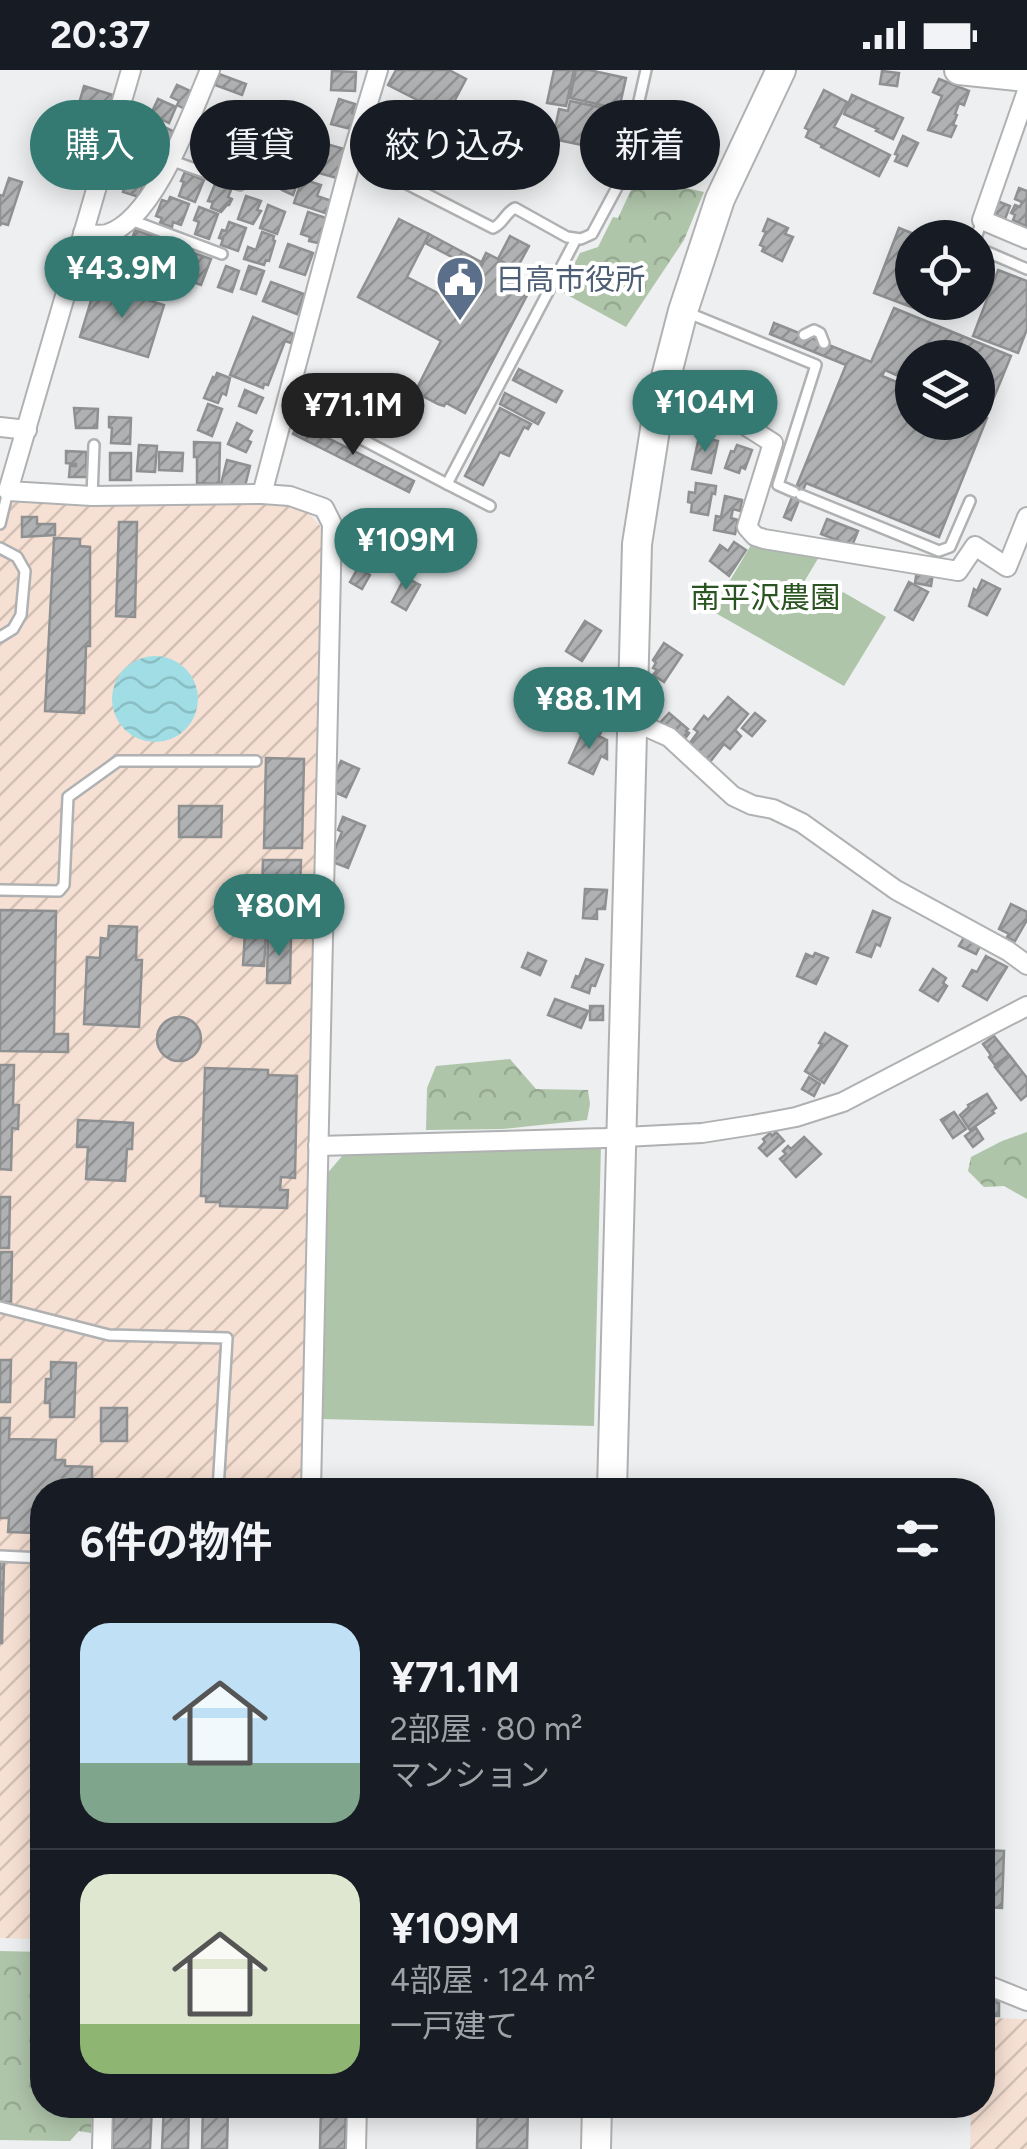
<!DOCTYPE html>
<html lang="ja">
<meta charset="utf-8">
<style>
:root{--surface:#171b24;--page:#242831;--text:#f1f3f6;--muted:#9ea1a6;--line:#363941;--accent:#347a72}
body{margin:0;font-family:Figtree,"Noto Sans JP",sans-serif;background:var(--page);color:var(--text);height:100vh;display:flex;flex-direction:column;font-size:38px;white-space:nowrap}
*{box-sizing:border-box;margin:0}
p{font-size:32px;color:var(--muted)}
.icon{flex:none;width:55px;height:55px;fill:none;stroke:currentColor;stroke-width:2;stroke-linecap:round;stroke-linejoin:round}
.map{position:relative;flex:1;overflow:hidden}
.details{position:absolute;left:30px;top:1408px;width:965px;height:640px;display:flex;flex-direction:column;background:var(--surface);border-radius:40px;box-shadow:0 5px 25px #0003}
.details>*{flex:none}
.hud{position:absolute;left:30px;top:30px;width:968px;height:90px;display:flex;gap:20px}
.tools{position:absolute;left:895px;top:150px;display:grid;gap:20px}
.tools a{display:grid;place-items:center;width:100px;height:100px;border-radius:50%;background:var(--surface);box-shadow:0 5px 25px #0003;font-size:50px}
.price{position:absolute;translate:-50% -85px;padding:0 22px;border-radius:35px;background:var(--accent);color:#fff;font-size:32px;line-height:65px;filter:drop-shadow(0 2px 5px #0008)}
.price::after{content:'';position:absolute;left:50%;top:60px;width:30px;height:22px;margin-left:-15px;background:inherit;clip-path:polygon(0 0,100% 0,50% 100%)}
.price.active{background:#222;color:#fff}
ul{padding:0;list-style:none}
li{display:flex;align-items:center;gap:30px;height:250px;padding:0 50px}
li+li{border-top:2px solid var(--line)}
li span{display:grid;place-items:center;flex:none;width:280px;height:200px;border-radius:30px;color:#555}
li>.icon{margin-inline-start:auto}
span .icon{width:120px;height:120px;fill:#fffc;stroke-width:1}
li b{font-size:42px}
h2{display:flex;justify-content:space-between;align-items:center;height:120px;padding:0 50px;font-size:42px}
.pill{padding:0 35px;border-radius:45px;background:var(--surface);box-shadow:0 5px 25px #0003;font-size:35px;line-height:90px}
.pill.active{background:var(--accent);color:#fff}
.status{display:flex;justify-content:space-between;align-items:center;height:70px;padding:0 50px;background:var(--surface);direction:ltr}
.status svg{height:28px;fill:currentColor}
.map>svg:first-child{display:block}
.industrial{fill:url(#industrial-furrows)}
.forest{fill:url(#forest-crowns)}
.garden{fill:#afc5aa}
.water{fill:url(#water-waves)}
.building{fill:url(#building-hatch);stroke:#8f9091;stroke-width:2.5}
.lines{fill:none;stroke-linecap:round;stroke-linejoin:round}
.lane-casing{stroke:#b0b1b2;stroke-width:14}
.street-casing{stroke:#b0b1b2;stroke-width:22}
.secondary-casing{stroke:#b0b1b2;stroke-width:32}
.lane{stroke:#fff;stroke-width:9}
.street{stroke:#fff;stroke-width:18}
.secondary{stroke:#fff;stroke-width:28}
.labels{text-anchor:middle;stroke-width:8;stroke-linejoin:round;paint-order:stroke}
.service-label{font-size:30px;fill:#4e5e75;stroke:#fff;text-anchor:start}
.park-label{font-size:30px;fill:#2a5421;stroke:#fff}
</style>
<div class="status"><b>20:37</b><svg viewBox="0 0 49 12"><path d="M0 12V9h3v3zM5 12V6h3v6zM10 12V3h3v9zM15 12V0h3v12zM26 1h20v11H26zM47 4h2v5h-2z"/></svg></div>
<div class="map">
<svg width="1027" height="2079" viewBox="0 0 1027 2079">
<defs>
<pattern id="industrial-furrows" width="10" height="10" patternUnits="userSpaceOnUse" patternTransform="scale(2.5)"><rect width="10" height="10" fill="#f6e0d3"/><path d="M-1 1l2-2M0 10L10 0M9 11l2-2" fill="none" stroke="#d3c0b5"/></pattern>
<pattern id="forest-crowns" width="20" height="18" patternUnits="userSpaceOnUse" patternTransform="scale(2.5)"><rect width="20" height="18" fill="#afc5aa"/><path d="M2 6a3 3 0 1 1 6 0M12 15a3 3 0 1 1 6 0" fill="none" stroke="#97a992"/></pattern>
<pattern id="water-waves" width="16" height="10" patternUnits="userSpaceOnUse" patternTransform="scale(2.5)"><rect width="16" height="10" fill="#a0dde4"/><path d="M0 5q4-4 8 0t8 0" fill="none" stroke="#8abec4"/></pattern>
<pattern id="building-hatch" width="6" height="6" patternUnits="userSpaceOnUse" patternTransform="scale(2.5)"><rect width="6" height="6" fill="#b0b1b2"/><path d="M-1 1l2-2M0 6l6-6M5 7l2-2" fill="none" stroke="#8f9091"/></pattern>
</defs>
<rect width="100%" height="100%" fill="#edeff0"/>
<g class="industrial">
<polygon points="0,429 100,435 284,431 305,439 322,458 302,1420 42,1420 42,1869 0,1868"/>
<polygon points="983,1948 1027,1949 1027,2079 970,2079 971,2035 982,2035"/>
</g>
<g class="forest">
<polygon points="637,107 704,122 684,170 626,257 560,221 580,183 598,177 613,147 618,148"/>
<polygon points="510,989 536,1019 588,1020 590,1034 587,1050 503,1059 426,1060 427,1018 436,996"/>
<polygon points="1027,1062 1027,1129 1004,1116 984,1117 968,1101 971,1087 1002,1071"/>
<polygon points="0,1881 42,1882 42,2035 93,2035 91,2063 79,2061 70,2071 0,2070"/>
</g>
<g class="garden">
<polygon points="751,475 819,487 801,517 833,536 843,522 886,547 844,616 712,541"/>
<polygon points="601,1075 594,1356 322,1349 325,1106 343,1085"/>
</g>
<circle class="water" cx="155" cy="629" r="43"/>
<g class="building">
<polygon points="396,0 449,0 466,9 447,45 388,15"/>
<polygon points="554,0 574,0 566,36 547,33"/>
<polygon points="576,0 589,0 626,8 619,39 570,28"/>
<polygon points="332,1 356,2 355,21 331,20"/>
<polygon points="882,1 899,3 897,16 880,14"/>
<polygon points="219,4 246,14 242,25 215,15"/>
<polygon points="939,9 969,21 964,35 959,33 955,44 957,45 953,55 956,56 951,67 928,60 942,26 933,22"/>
<polygon points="177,15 195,23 187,40 177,35 179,31 171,27"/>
<polygon points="84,16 113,25 106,46 78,37"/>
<polygon points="824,20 847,32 834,57 890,85 879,106 821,77 822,75 806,67 809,60 805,58"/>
<polygon points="852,25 903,48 893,69 876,61 878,59 844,44"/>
<polygon points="158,29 176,37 169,53 151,44"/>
<polygon points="339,29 355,34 352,43 355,44 351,59 331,54"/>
<polygon points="570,31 619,41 611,81 553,69 559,39 568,41"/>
<polygon points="88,43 104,48 97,71 81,66"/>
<polygon points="158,54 175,62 168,78 162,76 164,73 151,68"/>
<polygon points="205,65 218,70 210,91 197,86"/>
<polygon points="903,66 918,73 907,96 895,91 898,85 895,84"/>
<polygon points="147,73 165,80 158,97 140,90"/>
<polygon points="226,73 246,80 244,86 246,87 241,101 238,100 237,103 224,98 229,84 223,82"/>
<polygon points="323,73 348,80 340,109 308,100 313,86 319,87"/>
<polygon points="69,81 93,88 87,107 63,100"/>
<polygon points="266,89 277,93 275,98 277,100 274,108 272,107 266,115 257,111"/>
<polygon points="132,96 148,101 146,107 150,108 146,120 142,118 139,127 123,122"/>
<polygon points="292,99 301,103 293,125 282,120 284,114 281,113 284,103 289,105"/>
<polygon points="185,102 204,110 195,132 179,126 184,112 181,111"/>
<polygon points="9,108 22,112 8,155 1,153 0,156 0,125 3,126"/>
<polygon points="302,109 321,115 317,126 332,131 328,144 294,133"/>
<polygon points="215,114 231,120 228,127 232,129 229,135 227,135 221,142 211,138 213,132 208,131"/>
<polygon points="1019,118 1027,121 1026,156 1013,150 1015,145 1011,143 1015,135 1020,137 1022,132 1015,129"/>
<polygon points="246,126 261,131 257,140 261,141 253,154 238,149"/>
<polygon points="170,127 189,134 181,155 173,152 172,157 160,153 162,148 156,146 162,130 168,132"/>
<polygon points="997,131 1010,136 1005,149 992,143"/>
<polygon points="268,135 285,142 277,164 260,158"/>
<polygon points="199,137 218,144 209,169 195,164 199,152 194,150"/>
<polygon points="308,142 326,148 318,173 309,171 310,167 301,164"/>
<polygon points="399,149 429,164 407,207 461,235 486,183 506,193 505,195 514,200 512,203 533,214 465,343 446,333 444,336 438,334 415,322 441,271 358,227"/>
<polygon points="768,149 788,158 785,164 793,167 782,191 762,181 764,177 760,175 766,162 763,161"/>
<polygon points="229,152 246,158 238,181 221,175 223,169 219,168 222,160 226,161"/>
<polygon points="899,158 924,168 912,168 912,232 932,232 927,243 874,223"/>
<polygon points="135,160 153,166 149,186 146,185 143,193 126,187"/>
<polygon points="262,162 274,166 273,170 275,171 269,191 266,190 264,195 244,189 248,177 256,180"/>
<polygon points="429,164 483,193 479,201 425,173"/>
<polygon points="510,166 529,176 516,200 498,189"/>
<polygon points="168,173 183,179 175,204 149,194 154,181 164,184"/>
<polygon points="288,174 313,183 305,205 280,197"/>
<polygon points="107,183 125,189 117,214 87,205 92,191 103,194"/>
<polygon points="194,183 211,189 201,215 184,209"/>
<polygon points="226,196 239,201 232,222 218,217"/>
<polygon points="249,196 264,201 256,224 241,219"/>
<polygon points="998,200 1027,211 1027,259 1018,283 973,266"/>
<polygon points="271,212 304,224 297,244 263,231"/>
<polygon points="96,214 164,235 148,287 80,267"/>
<polygon points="894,238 1011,286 988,342 978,338 978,288 912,288 912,312 885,300 882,306 912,318 912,352 978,352 978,344 987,348 939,467 806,413 791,450 784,447 846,295 770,264 774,253 871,292"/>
<polygon points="253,247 294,264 291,273 285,271 268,315 264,314 263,318 230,305"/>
<polygon points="519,299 562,321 556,332 513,310"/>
<polygon points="217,303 230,308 226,325 222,323 218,333 204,328 213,307 215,308"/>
<polygon points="245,320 263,328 256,343 239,336"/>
<polygon points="505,323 544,343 538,354 500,334"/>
<polygon points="208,334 222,339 212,366 198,360"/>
<polygon points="74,338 98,339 97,358 76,358"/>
<polygon points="500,338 531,354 528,359 524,357 509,386 500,382 483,415 465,406"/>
<polygon points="109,347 131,348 130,374 111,373 112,358 109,357"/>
<polygon points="237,353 252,361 247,370 251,372 246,382 228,374"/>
<polygon points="298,353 414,411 409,422 293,364"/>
<polygon points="699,367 718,371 711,403 692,399"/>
<polygon points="194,372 220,373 219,414 197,413 197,387 194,387"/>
<polygon points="139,375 157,376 155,402 137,401"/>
<polygon points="737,375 752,380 745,399 741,397 739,403 725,398 731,381 734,382"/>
<polygon points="66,381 86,382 87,407 69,407 70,396 76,396 76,394 66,393"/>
<polygon points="159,382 183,383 182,401 159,400"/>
<rect x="110" y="383" width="21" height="27"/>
<polygon points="227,390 250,396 244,420 221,414"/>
<polygon points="696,413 716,416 715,424 712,423 708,445 691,442 692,433 688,432 689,422 695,423"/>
<polygon points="725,426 742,430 740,441 733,439 731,448 738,450 735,464 714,460 716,446 721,447"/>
<polygon points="22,447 37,447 37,454 55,454 55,465 22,467"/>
<polygon points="827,449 858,461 852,476 821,464"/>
<polygon points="119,452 137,452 135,547 116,546"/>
<polygon points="54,468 80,469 80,476 90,477 90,576 86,576 84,643 45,641"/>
<polygon points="734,472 746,480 729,506 710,491 720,475 728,481"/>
<polygon points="358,498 370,505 362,519 350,512"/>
<polygon points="917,500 933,503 931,516 915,513"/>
<polygon points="405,507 420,515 406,540 392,532"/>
<polygon points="982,510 1000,519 987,545 969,536 974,519 977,521"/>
<polygon points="909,512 928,522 913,550 895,540"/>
<polygon points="585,551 601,561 582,591 566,581"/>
<polygon points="664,573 682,585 664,612 653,605 657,600 653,598 656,593 653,590"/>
<polygon points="598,600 610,600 609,621 606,621 606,626 594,625 595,606 598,606"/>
<polygon points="728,627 748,644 735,660 741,666 730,679 724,674 710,692 689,674 698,662 694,659 704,646 708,650"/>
<polygon points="592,640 608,647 600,664 584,656"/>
<polygon points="669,643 688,659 686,661 689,663 682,673 658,655"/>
<polygon points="755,643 765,651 752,666 742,658"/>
<polygon points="584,659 607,670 607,689 601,686 593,704 569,693"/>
<polygon points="266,688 304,689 302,778 264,778"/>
<polygon points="341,691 359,699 346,727 332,721 337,711 333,709"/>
<polygon points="179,736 222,736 221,767 179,767"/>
<polygon points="343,747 365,756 348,798 330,791 342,762 338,760"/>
<polygon points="263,790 301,790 299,846 261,846"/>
<polygon points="585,819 607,820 605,839 597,839 597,849 583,848"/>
<polygon points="1011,834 1027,842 1027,850 1015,871 1007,867 1009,864 999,859"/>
<polygon points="0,840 56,841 54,964 68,964 68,982 0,981"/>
<polygon points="873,841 890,848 880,876 876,874 871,887 857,882"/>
<polygon points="109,856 137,857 136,890 142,890 139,957 84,954 87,887 100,888 101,868 108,869"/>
<polygon points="245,863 266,864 264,896 243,895"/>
<polygon points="268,864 291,865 290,913 267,913"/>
<polygon points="965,866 981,874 976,884 959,876"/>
<polygon points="528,883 546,891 540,905 522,897"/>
<polygon points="815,883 828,888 816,914 797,906 806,884 813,887"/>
<polygon points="986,886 1007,897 987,930 963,916 972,900 977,902"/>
<polygon points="586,889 603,895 595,916 591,915 589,923 572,917 576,906 579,907"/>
<polygon points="933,899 946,908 943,913 947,916 938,931 920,920"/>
<polygon points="555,929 588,941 581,958 548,945"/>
<rect x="590" y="936" width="13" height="14"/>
<circle cx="179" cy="969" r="22"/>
<polygon points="825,963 847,976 824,1013 805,1001 822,974 819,973"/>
<polygon points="994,966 1009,985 995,995 989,987 991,985 983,974"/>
<polygon points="1010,986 1027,1008 1027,1025 1021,1030 995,997"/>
<polygon points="0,995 14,995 13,1035 19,1035 18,1059 12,1058 11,1100 0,1099"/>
<polygon points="205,998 268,1000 268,1005 297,1006 295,1108 281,1107 280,1120 288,1120 287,1138 220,1136 220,1132 206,1132 206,1126 201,1126"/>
<polygon points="809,1007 820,1014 814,1026 802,1019"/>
<polygon points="987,1024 996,1038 992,1041 994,1043 970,1060 960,1045 969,1037 968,1035"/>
<polygon points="954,1042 966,1059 953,1068 941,1050"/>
<polygon points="78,1050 133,1053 132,1079 127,1079 125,1111 86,1109 88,1077 77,1077"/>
<polygon points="976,1058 983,1069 973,1077 965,1066"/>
<polygon points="776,1062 784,1071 767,1086 759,1078 765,1072 763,1069 770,1063 772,1066"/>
<polygon points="804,1067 821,1084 796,1107 780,1089 786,1084 783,1081 788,1076 791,1079"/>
<polygon points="0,1127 10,1127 9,1178 0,1178"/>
<polygon points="0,1182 12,1182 11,1232 0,1232"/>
<polygon points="0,1290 11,1290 10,1332 0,1332"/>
<polygon points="51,1292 76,1293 74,1347 50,1347 50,1333 45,1333 46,1309 51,1309"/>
<rect x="101" y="1338" width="26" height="33"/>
<polygon points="0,1348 10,1348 9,1369 56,1370 55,1390 65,1390 65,1396 92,1397 92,1420 42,1420 42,1448 37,1448 36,1463 8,1462 9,1448 0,1448"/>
<polygon points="0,1490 4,1490 2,1573 0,1573"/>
<polygon points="982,1780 1004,1781 1002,1838 982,1837"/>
<polygon points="982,1929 997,1929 997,1933 999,1933 999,1946 982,1946"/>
<polygon points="114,2035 152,2035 150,2079 112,2079"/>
<polygon points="164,2035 189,2035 188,2079 162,2079"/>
<polygon points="203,2035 228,2035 227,2079 202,2079"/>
<polygon points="321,2035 346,2035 345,2079 320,2079"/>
<polygon points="478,2035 528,2035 527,2079 477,2079"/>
</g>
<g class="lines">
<g class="lane-casing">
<g id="lane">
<path d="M 352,86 L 493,158 C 503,154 505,143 515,138 L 567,167 L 581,169 L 592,164 L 621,110 L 646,0"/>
<polyline points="170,90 240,115"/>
<polyline points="131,150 222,184"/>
<polyline points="976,168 982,150"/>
<polyline points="978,178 1027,199"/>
<polyline points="686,242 816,295 778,415 794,422"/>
<polyline points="804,265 814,260 820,263 824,273"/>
<polyline points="287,330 447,414 576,169"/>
<polyline points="447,414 490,436"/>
<polyline points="801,425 939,481 950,477 970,431"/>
<polyline points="92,426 94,375"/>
<polyline points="0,454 8,421"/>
<polyline points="0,478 17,487 25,501 21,545 13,559 0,567"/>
<polyline points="581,627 629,649"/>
<polyline points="0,820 59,821 64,815 68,727 118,691 256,691"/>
<polyline points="0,1237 109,1265 227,1268 218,1420"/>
<polyline points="0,1486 42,1488"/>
</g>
</g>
<g class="street-casing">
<g id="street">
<polyline points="131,0 8,421 92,426 262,424 290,426 324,438 332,454 311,1420"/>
<polyline points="1027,21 982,150 1027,169"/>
<path d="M 83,163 C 90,164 100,166 107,164 C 155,149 191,44 210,0"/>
<polyline points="659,334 743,354 773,373 747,457 755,466 764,469 958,501 975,476 1007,497 1027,447"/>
<polyline points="0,357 27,360"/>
<polyline points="262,424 352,86 378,0"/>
<polyline points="633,651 669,667 733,726 752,735 773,739 802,753 896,820 1008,881 1027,895"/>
<polyline points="318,1076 605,1068 702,1063 753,1055 796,1047 843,1032 1027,936"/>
<polyline points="982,1913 1027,1931"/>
<polyline points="102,2079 103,2035"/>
<polyline points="356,2079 357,2035"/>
</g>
</g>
<g class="secondary-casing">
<g id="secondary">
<polyline points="959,0 1027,7"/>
<polyline points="612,1420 637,474 659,334 683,241 720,129 781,0"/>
<polyline points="596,2079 597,2035"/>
</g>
</g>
<use href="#lane" class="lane"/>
<use href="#street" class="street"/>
<use href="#secondary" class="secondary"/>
</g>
<defs>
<g id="civic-pin" transform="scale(2.5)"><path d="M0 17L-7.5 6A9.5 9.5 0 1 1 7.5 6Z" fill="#5c6f8a" stroke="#fff"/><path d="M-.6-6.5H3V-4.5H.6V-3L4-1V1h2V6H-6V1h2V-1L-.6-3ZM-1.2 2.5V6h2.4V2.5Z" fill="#fff"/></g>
</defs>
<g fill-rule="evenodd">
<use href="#civic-pin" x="460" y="210"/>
</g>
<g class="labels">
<g class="service-label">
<text x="495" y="220">日高市役所</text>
</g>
<g class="park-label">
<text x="765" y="538">南平沢農園</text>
</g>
</g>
</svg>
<div class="tools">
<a><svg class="icon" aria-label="locate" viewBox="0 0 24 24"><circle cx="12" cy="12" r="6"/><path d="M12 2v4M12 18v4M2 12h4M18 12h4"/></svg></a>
<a><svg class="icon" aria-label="layers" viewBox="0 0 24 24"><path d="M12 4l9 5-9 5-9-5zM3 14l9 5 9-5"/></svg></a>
</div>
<b class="price" style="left:122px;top:251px">¥43.9M</b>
<b class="price" style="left:705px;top:385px">¥104M</b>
<b class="price active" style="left:353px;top:388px">¥71.1M</b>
<b class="price" style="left:406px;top:523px">¥109M</b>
<b class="price" style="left:589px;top:682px">¥88.1M</b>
<b class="price" style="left:279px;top:889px">¥80M</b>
<div class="hud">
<a class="pill active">購入</a>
<a class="pill">賃貸</a>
<a class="pill">絞り込み</a>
<a class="pill">新着</a>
</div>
<section class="details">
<h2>6件の物件<svg class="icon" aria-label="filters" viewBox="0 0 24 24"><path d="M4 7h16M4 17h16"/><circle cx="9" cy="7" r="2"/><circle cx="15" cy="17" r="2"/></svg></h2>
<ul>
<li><span style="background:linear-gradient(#bfe0f5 70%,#7fa58c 0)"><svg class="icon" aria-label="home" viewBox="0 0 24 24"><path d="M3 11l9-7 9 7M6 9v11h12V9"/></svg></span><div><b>¥71.1M</b><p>2部屋 · 80 m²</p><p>マンション</p></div></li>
<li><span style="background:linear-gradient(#dfe7d0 75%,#8fb573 0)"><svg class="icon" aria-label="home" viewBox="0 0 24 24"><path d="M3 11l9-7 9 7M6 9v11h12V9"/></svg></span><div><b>¥109M</b><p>4部屋 · 124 m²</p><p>一戸建て</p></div></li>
</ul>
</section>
</div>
